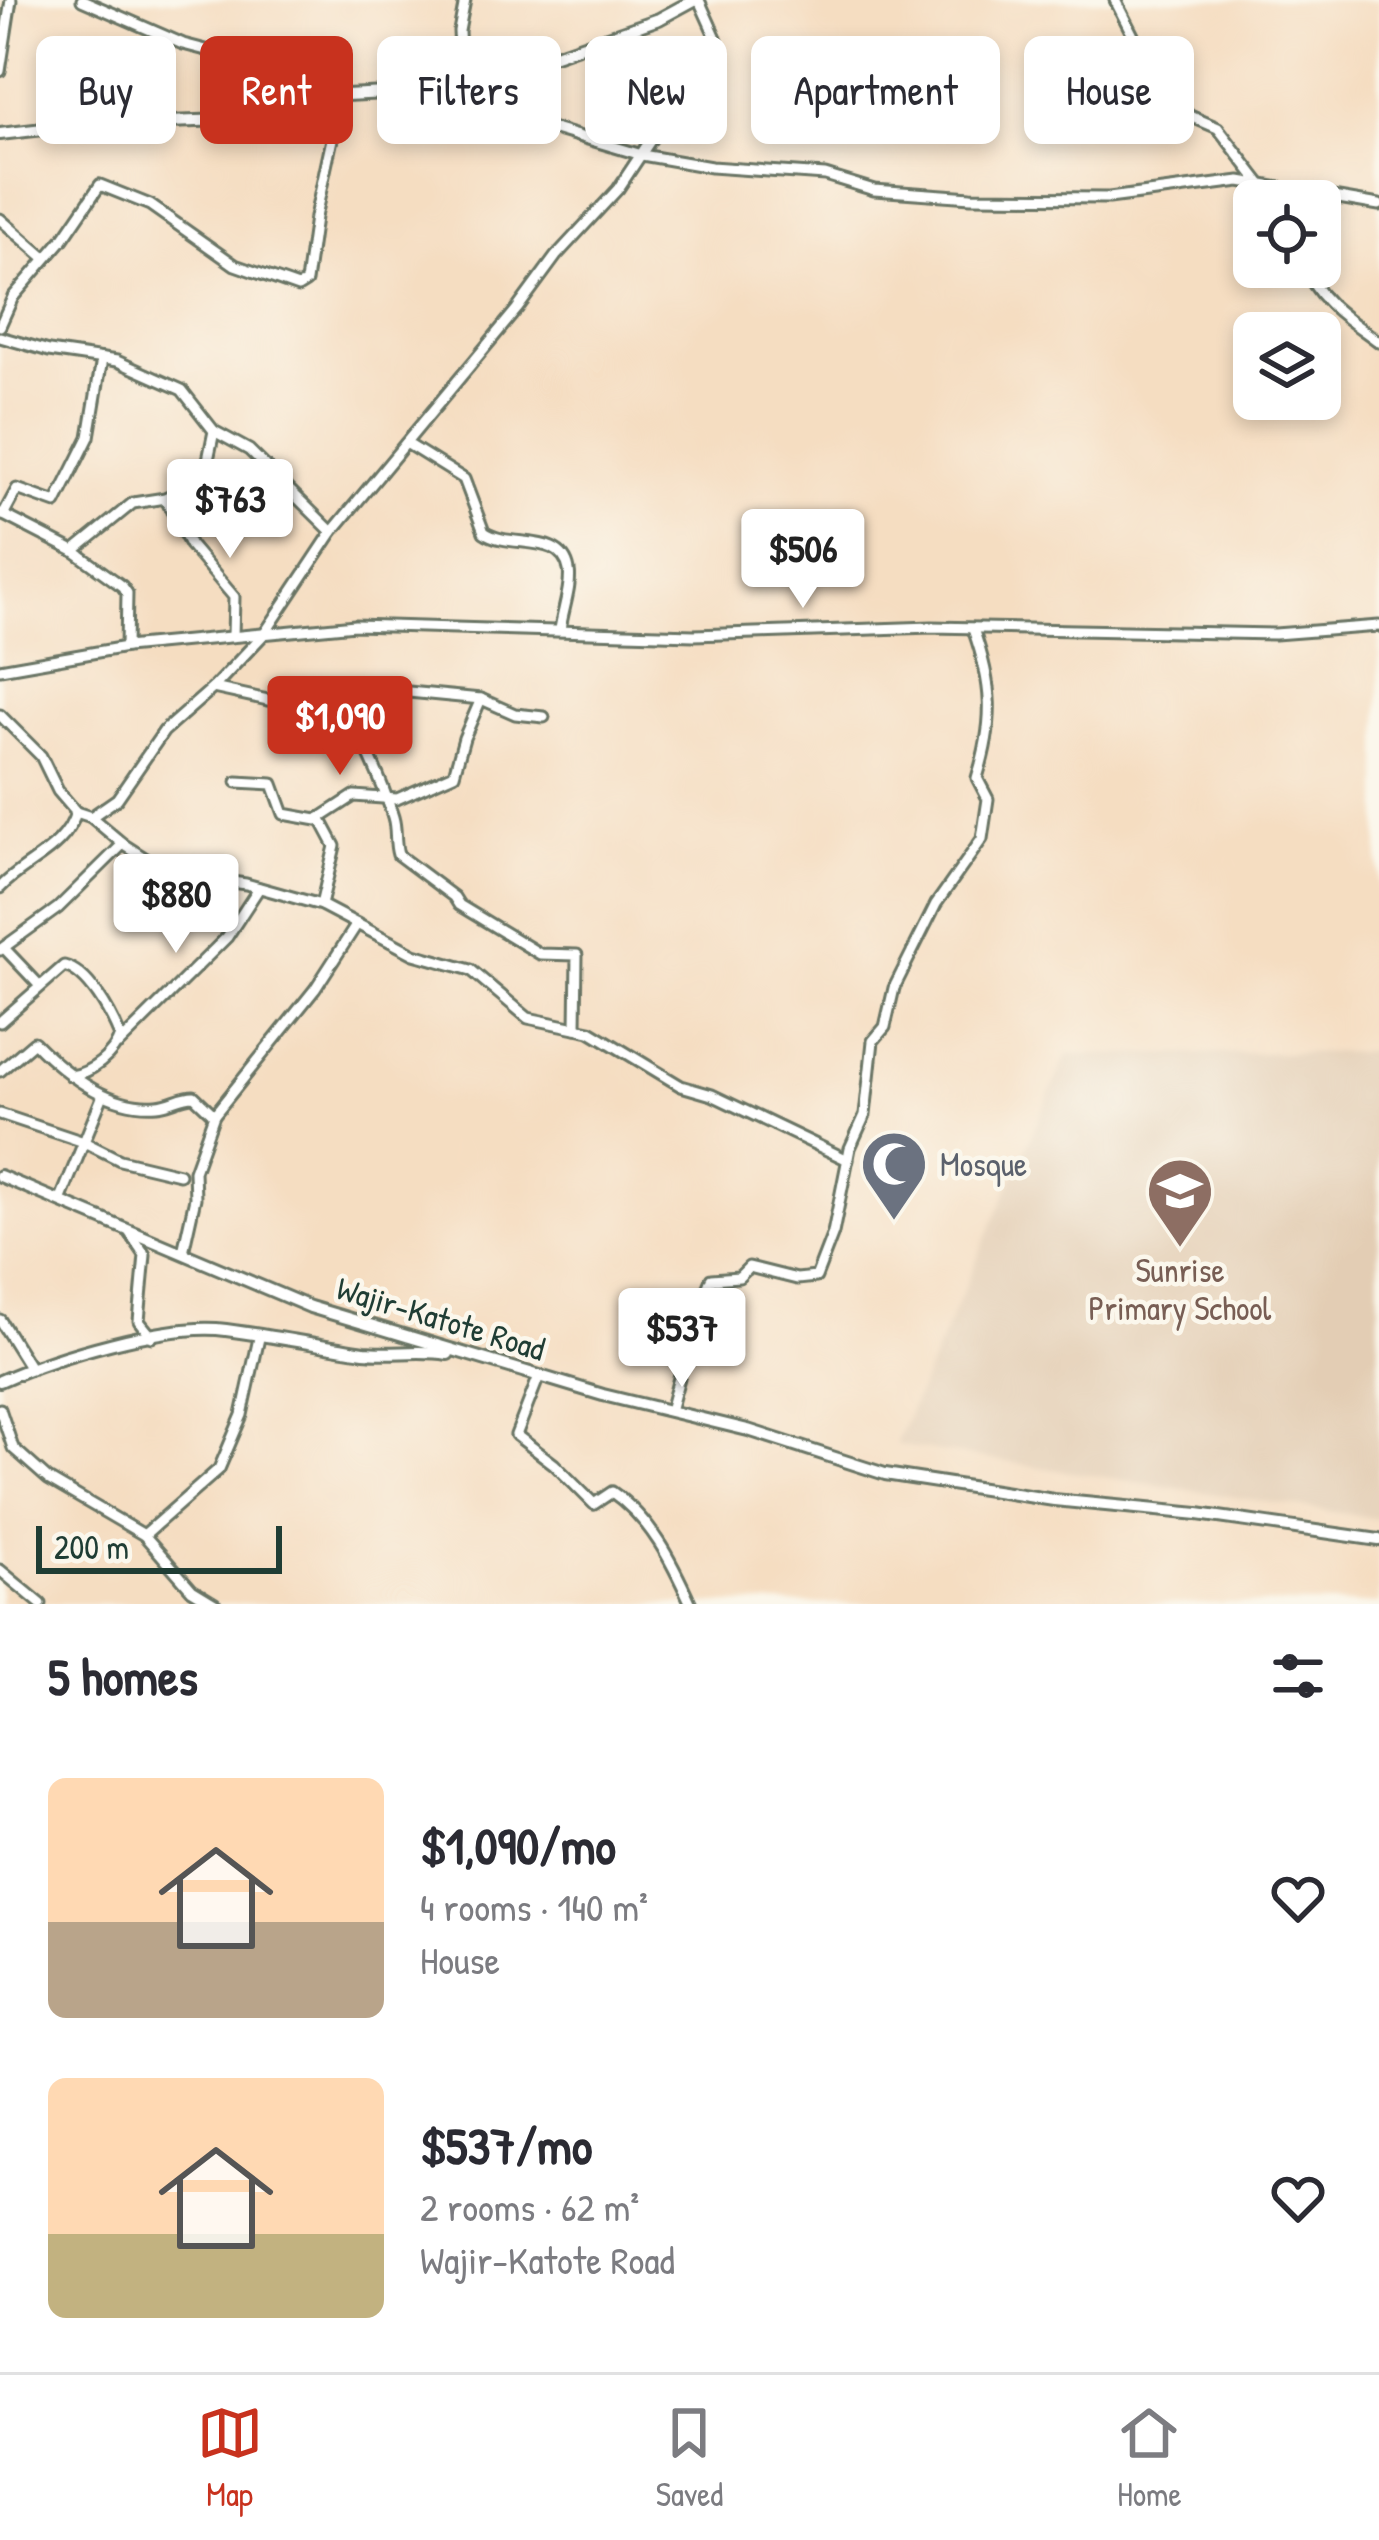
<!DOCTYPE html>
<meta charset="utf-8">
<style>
:root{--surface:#fff;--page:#f2f2f3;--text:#2b2b33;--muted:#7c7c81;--line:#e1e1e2;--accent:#c8321e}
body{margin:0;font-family:"Patrick Hand",sans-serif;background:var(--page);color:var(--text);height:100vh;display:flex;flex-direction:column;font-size:45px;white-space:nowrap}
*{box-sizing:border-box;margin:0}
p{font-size:39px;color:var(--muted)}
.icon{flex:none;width:66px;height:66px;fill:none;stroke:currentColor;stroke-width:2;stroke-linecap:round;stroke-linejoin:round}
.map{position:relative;height:1604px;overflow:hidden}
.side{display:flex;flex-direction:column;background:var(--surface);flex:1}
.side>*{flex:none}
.guide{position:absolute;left:36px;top:36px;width:1308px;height:108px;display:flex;gap:24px}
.tools{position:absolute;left:1233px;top:180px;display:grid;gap:24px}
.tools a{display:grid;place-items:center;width:108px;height:108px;border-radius:18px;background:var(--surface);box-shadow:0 6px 18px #0003;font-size:60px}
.scale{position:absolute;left:36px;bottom:30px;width:246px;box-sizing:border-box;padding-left:12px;border:6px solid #1f3d34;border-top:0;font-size:33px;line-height:42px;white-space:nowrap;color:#1f3d34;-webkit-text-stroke:9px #fbf7ec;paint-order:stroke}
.price{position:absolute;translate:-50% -102px;padding:0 27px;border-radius:12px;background:#fff;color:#222;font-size:39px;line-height:78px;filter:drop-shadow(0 3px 6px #0008)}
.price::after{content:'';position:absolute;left:50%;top:72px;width:36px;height:27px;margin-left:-18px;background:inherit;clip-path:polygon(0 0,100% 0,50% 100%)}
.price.on{background:var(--accent);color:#fff}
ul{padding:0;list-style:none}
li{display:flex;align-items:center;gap:36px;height:300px;padding:0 48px}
li span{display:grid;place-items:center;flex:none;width:336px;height:240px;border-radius:18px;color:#555}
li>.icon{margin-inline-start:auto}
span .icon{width:144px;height:144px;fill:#fffc;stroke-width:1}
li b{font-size:51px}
h2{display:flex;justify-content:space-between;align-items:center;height:144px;padding:0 48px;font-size:51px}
.tag{padding:0 42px;border-radius:18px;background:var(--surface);box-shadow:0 6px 18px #0003;font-size:42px;line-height:108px}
.tag.on{background:var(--accent);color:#fff}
.tab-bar{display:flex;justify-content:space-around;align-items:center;height:168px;border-top:3px solid var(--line);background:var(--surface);font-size:33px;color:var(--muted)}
.tab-bar a{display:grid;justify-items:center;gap:6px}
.tab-bar .on{color:var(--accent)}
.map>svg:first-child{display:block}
.built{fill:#e3cdb4}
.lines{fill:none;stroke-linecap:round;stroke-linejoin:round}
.minor-casing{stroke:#6a7565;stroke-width:15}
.tertiary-casing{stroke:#6a7565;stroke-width:16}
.minor{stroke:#fff;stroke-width:9}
.tertiary{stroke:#fff;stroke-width:10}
.labels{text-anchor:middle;stroke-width:9;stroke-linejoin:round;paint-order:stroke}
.worship-label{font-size:33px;fill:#5b616d;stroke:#fbf7ec;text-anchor:start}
.education-label{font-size:33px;fill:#785e54;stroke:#fbf7ec}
.street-label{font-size:33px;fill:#1f3d34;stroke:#fbf7ec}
</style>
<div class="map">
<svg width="1379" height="1604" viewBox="0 0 1379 1604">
<rect width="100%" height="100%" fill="#fbf7ec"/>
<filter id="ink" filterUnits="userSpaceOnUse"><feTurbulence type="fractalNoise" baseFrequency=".00833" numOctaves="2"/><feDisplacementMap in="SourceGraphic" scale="24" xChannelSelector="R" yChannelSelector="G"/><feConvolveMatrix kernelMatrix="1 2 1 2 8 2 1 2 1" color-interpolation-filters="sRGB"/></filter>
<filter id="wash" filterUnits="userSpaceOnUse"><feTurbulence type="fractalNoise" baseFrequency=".004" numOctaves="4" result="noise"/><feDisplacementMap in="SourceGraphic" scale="48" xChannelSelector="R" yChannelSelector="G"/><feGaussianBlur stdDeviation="2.7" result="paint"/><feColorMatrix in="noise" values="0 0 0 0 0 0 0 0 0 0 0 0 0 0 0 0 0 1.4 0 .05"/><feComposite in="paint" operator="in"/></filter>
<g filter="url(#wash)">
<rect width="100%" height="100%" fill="#f5ddc1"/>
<polygon class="built" points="1379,1052 1379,1519 895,1445 1067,1055"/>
</g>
<g filter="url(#ink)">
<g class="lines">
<g class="minor-casing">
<g id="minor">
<polyline points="82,0 183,44 252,62 341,94"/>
<polyline points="1115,0 1145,59 1179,105 1190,116 1218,128 1274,201"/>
<polyline points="0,71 11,0"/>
<polyline points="461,76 459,31 465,0"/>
<polyline points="425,91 642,155 711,167 825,175 874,190 971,197 1109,198 1240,181 1379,205"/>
<polyline points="0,219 45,258"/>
<path d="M 1306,267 C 1315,300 1353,322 1379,342"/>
<polyline points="0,326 13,297 63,239 100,185 150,205 235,265 298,287 306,282 315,217 334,130 329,101"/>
<polyline points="0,337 49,351 117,361 182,390 214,431 249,450 332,532"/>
<path d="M 406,443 L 464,479 L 484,532 C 510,550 562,531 569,570 C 572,586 562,613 560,630"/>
<polyline points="165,498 190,545 234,597 233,636"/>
<polyline points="0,513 74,551 122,586 127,593 126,647"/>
<polyline points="3,515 17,489 56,503 89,437 102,359"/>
<polyline points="74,551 133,503 165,498 197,481 207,465 214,431"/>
<polyline points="0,669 126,647 355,625 694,635 932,627 1275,634 1379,626"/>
<polyline points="213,688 300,707 339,706 367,688 481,699 515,714 544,717"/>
<path d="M 339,706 C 360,727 384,787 393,817 C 397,830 394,842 398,855 L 454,897 L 459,905 L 540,954 L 577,955 L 576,1028"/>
<polyline points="0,715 41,756 58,791 76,812"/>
<polyline points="237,782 273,784 284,814 317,820 354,796 397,799 454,774 464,738 481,699"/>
<polyline points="320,818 335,846 321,905"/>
<polyline points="123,844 168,873 246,884 321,905 414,954 471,970 528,1018 590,1031 681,1086 712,1095 848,1160"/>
<path d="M 0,888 C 25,861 66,850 76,812 L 91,817 L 117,799 L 164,731 L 213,688 L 265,633 L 332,532 L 517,309 L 556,256 L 618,189 L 717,40 L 699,0"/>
<polyline points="4,948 39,985"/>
<polyline points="0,950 58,908 123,844 91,817"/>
<path d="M 0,1022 L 64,966 C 89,972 111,1014 120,1036 C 114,1055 91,1073 71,1076"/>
<polyline points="119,1044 227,937 259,888"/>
<path d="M 0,1071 L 34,1042 C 65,1074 109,1109 157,1105 C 171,1104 181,1096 194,1096 L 214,1115"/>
<polyline points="0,1114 84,1142 120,1160 179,1174"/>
<polyline points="60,1201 103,1095"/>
<polyline points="130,1233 145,1255 139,1321 152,1337"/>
<polyline points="183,1252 195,1198 194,1171 214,1115 315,989 357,924"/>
<polyline points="0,1320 30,1368"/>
<path d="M 539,1376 L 516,1435 L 554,1464 L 594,1504 L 612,1492 C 651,1519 672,1562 691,1604"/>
<polyline points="0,1409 13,1448 21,1455 48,1479 144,1535 192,1590 215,1604"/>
<path d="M 670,1411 L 695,1319 L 711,1279 L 739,1277 L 749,1267 L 797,1279 L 816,1277 L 833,1233 L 850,1148 L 865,1115 L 873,1041 L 885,1027 L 894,988 L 936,904 L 982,839 L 988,799 L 977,778 C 995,720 993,685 973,629"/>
<polyline points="144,1535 219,1469 242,1415 259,1338"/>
<polyline points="0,1570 41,1604"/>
</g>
</g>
<g class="tertiary-casing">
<g id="tertiary">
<polyline points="0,134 78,125 256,119 346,95 425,91 461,76 555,55 659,19 694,0"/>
<polyline points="0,1176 310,1307 603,1395 748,1430 885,1474 1054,1500 1198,1514 1379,1540"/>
<path d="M 0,1381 C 54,1357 168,1322 226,1330 C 272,1336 318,1345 364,1352 C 392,1355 420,1349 448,1354"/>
</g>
</g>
<use href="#minor" class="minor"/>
<use href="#tertiary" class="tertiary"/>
</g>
</g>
<defs>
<g id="mosque-pin" transform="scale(3.45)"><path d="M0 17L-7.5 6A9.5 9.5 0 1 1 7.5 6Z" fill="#6b7280" stroke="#fbf7ec"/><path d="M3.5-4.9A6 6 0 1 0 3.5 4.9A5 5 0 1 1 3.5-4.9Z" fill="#fff"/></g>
<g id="school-pin" transform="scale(3.45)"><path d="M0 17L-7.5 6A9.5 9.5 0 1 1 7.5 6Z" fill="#8d6e63" stroke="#fbf7ec"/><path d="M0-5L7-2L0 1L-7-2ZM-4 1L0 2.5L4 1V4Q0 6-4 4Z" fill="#fff"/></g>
</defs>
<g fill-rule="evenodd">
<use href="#mosque-pin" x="894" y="1164"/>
<use href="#school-pin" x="1180" y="1191"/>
</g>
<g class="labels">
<g class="worship-label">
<text x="940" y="1176">Mosque</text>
</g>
<g class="education-label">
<text x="1180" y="1282">Sunrise<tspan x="1180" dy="38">Primary School</tspan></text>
</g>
<g class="street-label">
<text transform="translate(441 1318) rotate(17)" y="12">Wajir-Katote Road</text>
</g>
</g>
</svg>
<div class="tools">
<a><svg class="icon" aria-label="locate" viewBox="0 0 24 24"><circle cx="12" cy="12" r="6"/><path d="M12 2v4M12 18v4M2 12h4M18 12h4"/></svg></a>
<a><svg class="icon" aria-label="layers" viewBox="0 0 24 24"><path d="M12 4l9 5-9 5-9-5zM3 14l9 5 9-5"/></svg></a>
</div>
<div class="scale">200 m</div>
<b class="price" style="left:230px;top:561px">$763</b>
<b class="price" style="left:803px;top:611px">$506</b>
<b class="price on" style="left:340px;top:778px">$1,090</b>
<b class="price" style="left:176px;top:956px">$880</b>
<b class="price" style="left:682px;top:1390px">$537</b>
<div class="guide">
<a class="tag">Buy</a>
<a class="tag on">Rent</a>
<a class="tag">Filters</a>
<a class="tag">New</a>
<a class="tag">Apartment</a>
<a class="tag">House</a>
</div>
</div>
<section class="side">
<h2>5 homes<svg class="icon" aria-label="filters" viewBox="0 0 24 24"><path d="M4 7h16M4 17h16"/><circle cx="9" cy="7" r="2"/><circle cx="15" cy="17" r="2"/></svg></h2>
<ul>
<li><span style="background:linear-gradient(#ffd9b3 60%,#b9a48a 0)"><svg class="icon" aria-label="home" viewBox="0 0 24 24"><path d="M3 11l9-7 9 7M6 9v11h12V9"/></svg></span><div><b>$1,090/mo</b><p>4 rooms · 140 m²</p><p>House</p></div><svg class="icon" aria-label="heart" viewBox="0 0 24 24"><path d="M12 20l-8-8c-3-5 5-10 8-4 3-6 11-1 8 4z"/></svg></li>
<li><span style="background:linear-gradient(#ffd9b3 65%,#c2b280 0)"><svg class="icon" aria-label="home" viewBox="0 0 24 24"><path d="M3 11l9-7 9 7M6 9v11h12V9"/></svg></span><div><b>$537/mo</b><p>2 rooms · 62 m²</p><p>Wajir-Katote Road</p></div><svg class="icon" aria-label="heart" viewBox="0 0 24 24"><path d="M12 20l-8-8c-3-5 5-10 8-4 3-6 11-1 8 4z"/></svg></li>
</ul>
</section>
<nav class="tab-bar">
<a class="on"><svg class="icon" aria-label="map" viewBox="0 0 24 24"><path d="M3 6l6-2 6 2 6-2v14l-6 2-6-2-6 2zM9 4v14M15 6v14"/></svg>Map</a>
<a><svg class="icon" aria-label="saved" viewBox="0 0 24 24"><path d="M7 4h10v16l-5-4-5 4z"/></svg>Saved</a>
<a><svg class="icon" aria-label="home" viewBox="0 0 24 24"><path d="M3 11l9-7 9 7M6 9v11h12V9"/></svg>Home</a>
</nav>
